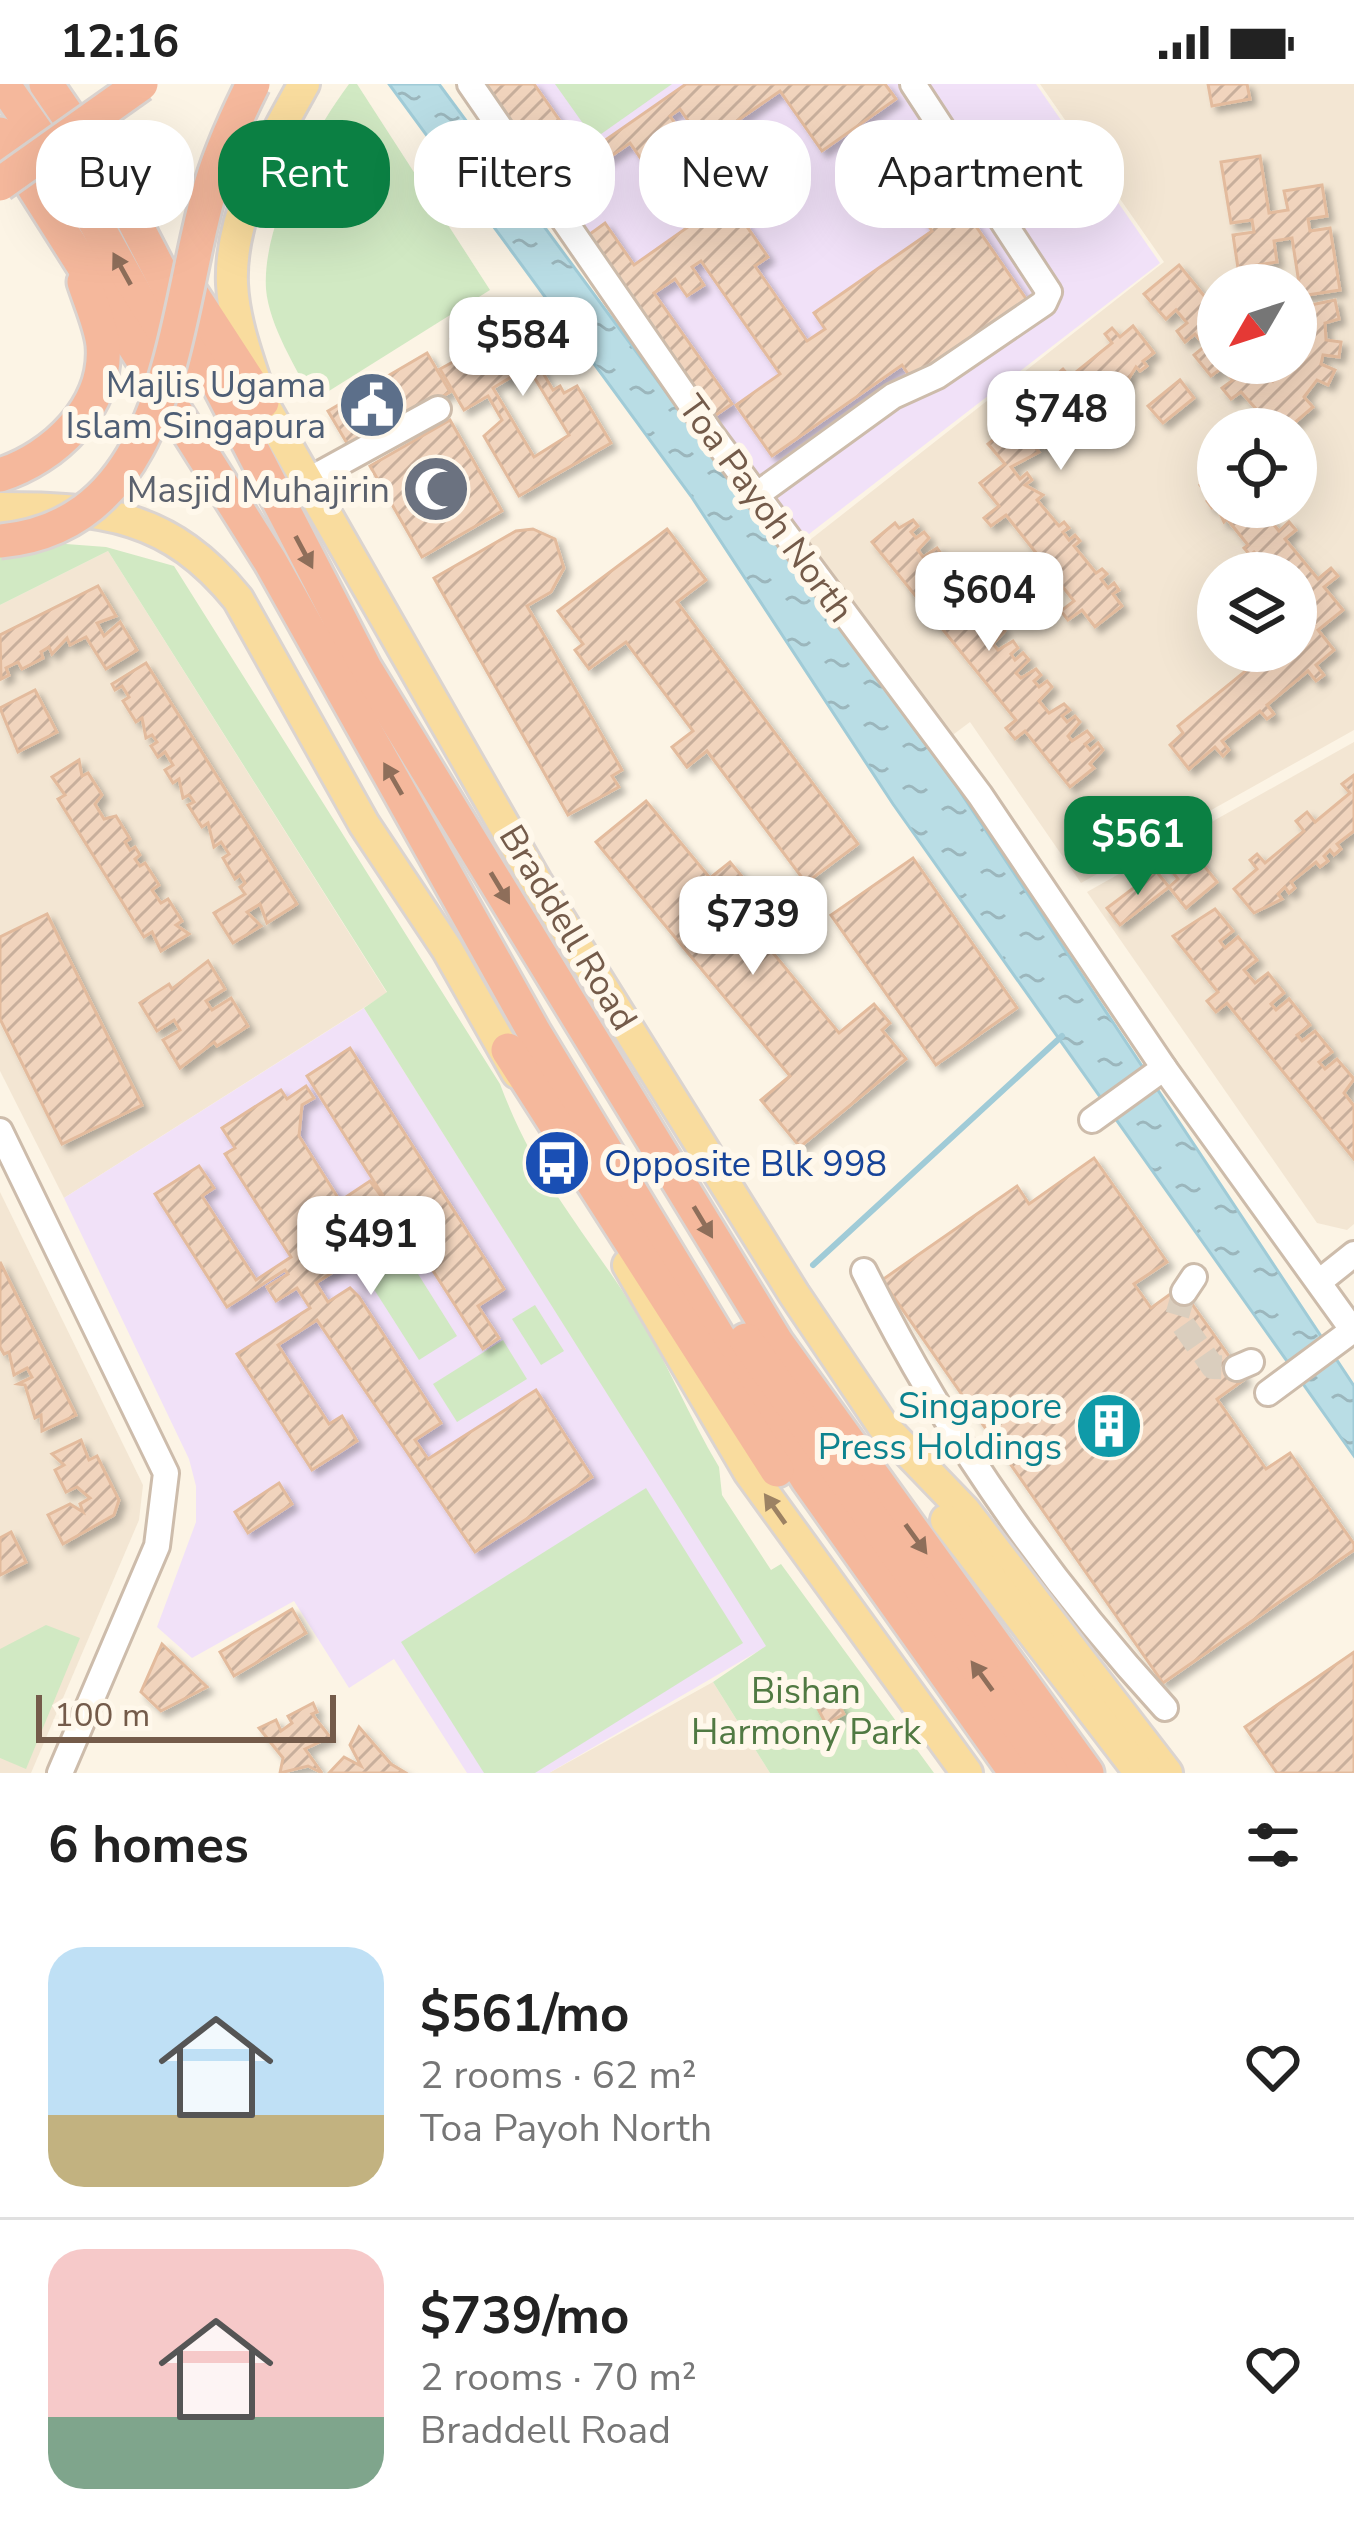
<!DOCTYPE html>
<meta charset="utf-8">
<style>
:root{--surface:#fff;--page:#f6f6f6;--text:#222;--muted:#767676;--line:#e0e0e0;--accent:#0b8043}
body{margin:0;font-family:"Nunito Sans",sans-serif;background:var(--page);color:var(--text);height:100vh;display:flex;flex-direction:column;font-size:45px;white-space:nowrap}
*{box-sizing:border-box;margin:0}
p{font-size:39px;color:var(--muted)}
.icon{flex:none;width:66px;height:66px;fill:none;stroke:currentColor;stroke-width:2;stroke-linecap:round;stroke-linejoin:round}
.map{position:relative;height:1689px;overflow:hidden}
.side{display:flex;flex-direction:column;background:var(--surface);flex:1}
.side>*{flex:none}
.banner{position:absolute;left:36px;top:36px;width:1284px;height:108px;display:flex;gap:24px}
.needle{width:78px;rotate:231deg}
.buttons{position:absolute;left:1197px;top:180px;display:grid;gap:24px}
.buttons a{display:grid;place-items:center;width:120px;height:120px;border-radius:50%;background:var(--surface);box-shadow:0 12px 48px #0002;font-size:60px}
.scale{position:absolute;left:36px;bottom:30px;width:300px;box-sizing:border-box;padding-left:12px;border:6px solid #745b4a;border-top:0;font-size:33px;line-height:42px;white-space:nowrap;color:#745b4a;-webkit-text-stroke:9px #fff8eb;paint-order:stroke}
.price{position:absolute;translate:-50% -102px;padding:0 27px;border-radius:24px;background:#fff;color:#222;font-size:39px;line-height:78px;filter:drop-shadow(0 3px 6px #0008)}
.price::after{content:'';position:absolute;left:50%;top:72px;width:36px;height:27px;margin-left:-18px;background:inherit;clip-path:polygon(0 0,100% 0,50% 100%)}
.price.active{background:var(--accent);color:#fff}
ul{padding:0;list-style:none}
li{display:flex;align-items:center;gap:36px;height:300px;padding:0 48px}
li+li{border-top:3px solid var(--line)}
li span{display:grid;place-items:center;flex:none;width:336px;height:240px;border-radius:36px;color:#555}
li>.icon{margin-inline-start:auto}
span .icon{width:144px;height:144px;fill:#fffc;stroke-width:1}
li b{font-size:51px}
h2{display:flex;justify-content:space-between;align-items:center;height:144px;padding:0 48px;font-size:51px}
.tag{padding:0 42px;border-radius:48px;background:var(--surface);box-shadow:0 12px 48px #0002;font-size:42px;line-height:108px}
.tag.active{background:var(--accent);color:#fff}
.status{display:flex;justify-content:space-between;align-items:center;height:84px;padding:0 60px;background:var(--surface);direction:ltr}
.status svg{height:33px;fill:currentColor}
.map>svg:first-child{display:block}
.residential{fill:#f3e6d3;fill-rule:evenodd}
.education{fill:#f1e1f8}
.park{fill:#d1e9c3}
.water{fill:url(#water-ripples);stroke:#a0cbd7;stroke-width:3}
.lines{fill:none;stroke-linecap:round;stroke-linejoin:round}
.stream{stroke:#a0cbd7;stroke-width:6}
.building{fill:url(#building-hatch);stroke:#e3bb9d;stroke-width:3;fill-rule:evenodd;filter:url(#shadow)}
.minor-tunnel{stroke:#dacebe;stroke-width:24;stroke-dasharray:24 12;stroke-linecap:butt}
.minor-casing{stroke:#cdbcab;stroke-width:30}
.major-casing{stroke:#dbd4d0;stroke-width:36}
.highway-casing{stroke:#dbd4d0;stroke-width:39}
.minor{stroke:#fff;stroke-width:24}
.major{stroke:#f9dc9e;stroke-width:30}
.highway{stroke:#f5b89c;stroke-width:33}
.highway-bridge-casing{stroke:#dbd4d0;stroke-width:39;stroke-linecap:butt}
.highway-bridge{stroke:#f5b89c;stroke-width:33}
.oneway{fill:#8e6e5a}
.oneway2{fill:#9c8263}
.labels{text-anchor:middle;stroke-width:12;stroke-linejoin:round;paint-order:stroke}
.service-label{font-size:36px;fill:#4e5e75;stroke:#fff8eb;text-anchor:end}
.worship-label{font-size:36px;fill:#5b616d;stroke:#fff8eb;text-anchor:end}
.street-label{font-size:36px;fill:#745b4a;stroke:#fff8eb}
.transit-label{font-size:36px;fill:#164399;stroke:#fff8eb;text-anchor:start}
.culture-label{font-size:36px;fill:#0d838f;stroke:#fff8eb;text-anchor:end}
.park-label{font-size:36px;fill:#507942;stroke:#fff8eb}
</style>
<div class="status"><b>12:16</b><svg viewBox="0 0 49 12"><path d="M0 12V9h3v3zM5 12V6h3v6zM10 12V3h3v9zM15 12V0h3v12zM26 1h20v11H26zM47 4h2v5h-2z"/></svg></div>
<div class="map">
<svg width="1354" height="1689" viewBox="0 0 1354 1689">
<defs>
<pattern id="water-ripples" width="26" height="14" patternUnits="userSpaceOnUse" patternTransform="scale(3)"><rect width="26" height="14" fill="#b9dde5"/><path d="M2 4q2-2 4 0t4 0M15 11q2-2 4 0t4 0" fill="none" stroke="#9bb6bc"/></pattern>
<pattern id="building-hatch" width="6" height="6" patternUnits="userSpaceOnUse" patternTransform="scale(3)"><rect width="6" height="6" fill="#f1d4bd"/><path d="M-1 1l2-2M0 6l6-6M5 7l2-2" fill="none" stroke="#c8af9c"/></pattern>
<filter id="shadow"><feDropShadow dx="5.5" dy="5.5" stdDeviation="3" flood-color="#0004"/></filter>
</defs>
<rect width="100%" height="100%" fill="#fcf4e5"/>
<g class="residential">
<path d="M 1040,0 L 1354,0 L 1354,646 L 1081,799 L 970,638 L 950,653 L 806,459 L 1164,178 ZM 1218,201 L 1296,201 L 1296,279 L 1218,279 ZM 1218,345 L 1296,345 L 1296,423 L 1218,423 ZM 1218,489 L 1296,489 L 1296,567 L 1218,567 Z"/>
<polygon points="108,467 387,909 64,1114 0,987 0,521"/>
<polygon points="1354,658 1354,1140 1347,1146 1317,1139 1087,808"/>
<polygon points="0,1108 143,1401 139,1436 31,1689 0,1689"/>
<polygon points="713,1598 770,1689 549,1689"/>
</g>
<g class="education">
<polygon points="458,0 1036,0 1160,179 787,467"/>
<polygon points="364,924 767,1562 549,1689 467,1689 394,1575 349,1604 294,1517 192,1574 157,1543 196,1438 196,1402 189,1375 64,1114"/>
</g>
<g class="park">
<path d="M 349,0 L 357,0 L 490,206 L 313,317 C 297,285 269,242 266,205 C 262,140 312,50 349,0 Z"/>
<polygon points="555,0 672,0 594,55"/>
<path d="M 53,459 L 106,463 L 174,482 L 500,1000 C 536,1096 584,1145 636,1228 C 667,1277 689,1333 719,1383 L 722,1411 L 771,1486 L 781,1480 L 934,1689 L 770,1689 L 713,1598 L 766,1562 L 364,924 L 387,908 L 108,467 L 0,521 L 0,472 Z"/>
<polygon points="408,1174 457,1252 419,1276 370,1199"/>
<polygon points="535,1221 564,1267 541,1281 512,1235"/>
<polygon points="503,1256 527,1295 457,1338 433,1300"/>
<polygon points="646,1404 743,1559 535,1689 484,1689 401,1558"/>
<polygon points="46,1541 80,1554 26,1685 0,1674 0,1565"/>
</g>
<polygon class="water" points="389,0 439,0 955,700 1354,1302 1354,1372 893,720 691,412"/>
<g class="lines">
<polyline class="stream" points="813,1181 1062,952"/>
</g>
<g class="building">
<polygon points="476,0 534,0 584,71 686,0 885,0 896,15 822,67 780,7 704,60 680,25 670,32 768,173 755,182 807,257 825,245 814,229 932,147 878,69 910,47 1029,219 914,299 902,281 772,372 736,321 780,290 701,177 692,183 704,201 687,212 675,195 654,209 732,320 709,336 583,155 605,139 634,181 688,143 630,59 554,112"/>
<polygon points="1208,0 1247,0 1250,15 1212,22"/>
<polygon points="1260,72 1269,129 1288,126 1284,107 1322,101 1327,132 1308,135 1310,147 1330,144 1340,206 1301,212 1292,154 1274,157 1277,178 1238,184 1233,151 1254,148 1252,136 1231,139 1221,78"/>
<polygon points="1179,181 1218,229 1218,279 1259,279 1273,297 1287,279 1296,279 1296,224 1335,216 1339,235 1325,239 1326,256 1341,258 1339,273 1323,271 1321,280 1335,286 1328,301 1317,296 1304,313 1313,323 1292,341 1257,345 1248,334 1257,326 1241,308 1231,315 1222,304 1233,296 1222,284 1211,292 1194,271 1205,262 1195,250 1185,258 1177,247 1187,239 1176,226 1166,235 1144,210"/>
<path d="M 507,223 L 517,240 L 538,228 L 562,269 L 539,282 L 553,306 L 560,302 L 564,309 L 577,302 L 611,359 L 519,412 L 484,352 L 502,336 L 488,312 L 464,326 L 440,285 L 462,273 L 451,255 ZM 528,283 L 569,351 L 534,373 L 493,304 Z"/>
<polygon points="1133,242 1154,269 1143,277 1147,282 1140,287 1136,283 1126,299 1122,294 1096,315 1100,319 1092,326 1089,321 1082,326 1086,330 1049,352 1053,357 1045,363 1042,358 1035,363 1039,368 1011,383 1020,395 1027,389 1032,396 1025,401 1043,411 1037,416 1059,442 1064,438 1069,444 1063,448 1069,456 1075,451 1080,457 1074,462 1096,489 1102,485 1107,490 1101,495 1108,504 1114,499 1119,506 1113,510 1122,522 1095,543 1082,526 1068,536 1061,527 1074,517 1043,478 1030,489 1023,481 1037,470 1006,431 991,442 984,434 999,422 980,399 1005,380 988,360 1018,336 1009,325 1017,318 1026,329 1062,300 1055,292 1063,285 1070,293 1112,259 1105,250 1112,244 1120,253"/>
<polygon points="427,269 450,308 351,366 328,327"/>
<polygon points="1180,296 1194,314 1163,339 1148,322"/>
<polygon points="450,336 502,427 422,473 370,382"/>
<polygon points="1218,387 1218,423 1259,423 1279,447 1289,438 1296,446 1285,455 1318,495 1331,484 1338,492 1324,503 1343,526 1318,546 1334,566 1316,581 1324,591 1316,597 1308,587 1267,621 1274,630 1267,635 1260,627 1222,657 1229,666 1223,672 1215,663 1189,685 1170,661 1183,649 1178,642 1270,567 1296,567 1296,552 1314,541 1296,527 1296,489 1262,486 1257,479 1261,476 1254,468 1250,471 1244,464 1248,461 1227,435 1224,438 1216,421 1212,424 1207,417 1210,414 1200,401"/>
<polygon points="913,436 918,442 911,448 916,454 924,448 929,454 918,466 923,473 937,464 942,471 934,477 939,483 947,476 952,483 941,495 951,508 965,498 971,505 963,511 968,517 976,511 981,517 969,530 975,537 989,528 995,535 987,541 992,547 1000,541 1005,547 993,560 998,566 1013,557 1018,564 1011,570 1015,576 1023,569 1029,576 1016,589 1021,594 1036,585 1041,591 1034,597 1039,603 1047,597 1052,603 1039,617 1049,629 1064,620 1070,626 1062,632 1067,638 1075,632 1080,638 1068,652 1072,657 1087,647 1093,654 1085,660 1090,666 1098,659 1103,666 1090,680 1094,684 1070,703 1025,647 1015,655 1006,644 1016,636 872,458 895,439 899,444"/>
<polygon points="533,445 555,455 564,484 551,508 527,522 622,686 612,692 619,703 568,731 434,494 516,447"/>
<polygon points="667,445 706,496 677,518 858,760 806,799 707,667 687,683 672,663 693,647 626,558 589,585 575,566 583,560 558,527"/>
<polygon points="98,502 116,532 97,539 104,552 120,538 137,566 106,585 86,553 70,561 67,554 52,570 49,563 41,568 43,574 22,585 18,578 6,584 9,591 1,595 0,551"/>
<polygon points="146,579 297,820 267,839 260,820 247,828 261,842 233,859 214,829 245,810 240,803 245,799 240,791 235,795 223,774 229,770 221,758 214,763 208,739 202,743 188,721 194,718 189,711 183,714 179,695 173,699 165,686 173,681 165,668 158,673 151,662 157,658 152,651 146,654 142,634 136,638 123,617 129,613 122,602 115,606 112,600"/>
<polygon points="35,606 57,648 18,668 0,624"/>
<polygon points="79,676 82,692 88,689 102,711 95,720 104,735 116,732 130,755 125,758 130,766 135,763 140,771 135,775 140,782 145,779 159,801 152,806 161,819 168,815 182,837 176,841 189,850 161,867 152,848 144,853 58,715 65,711 52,693"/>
<polygon points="1354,691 1354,747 1337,760 1341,765 1334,771 1330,766 1324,772 1328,777 1320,783 1316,778 1291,798 1295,804 1289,809 1285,803 1278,810 1282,815 1254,829 1234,805 1257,785 1250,776 1257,770 1265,779 1304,747 1296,737 1307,728 1315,738 1350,709 1342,700"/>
<polygon points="646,717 710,794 730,778 750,802 731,818 839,949 874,920 890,939 882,946 906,975 800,1063 761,1016 790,992 596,758"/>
<polygon points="1120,721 1146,753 1122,773 1096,741"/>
<polygon points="1189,763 1217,798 1186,824 1169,803 1178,795 1167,781"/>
<polygon points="913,774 1017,924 936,981 831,831"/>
<polygon points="1156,787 1169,803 1120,841 1107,824"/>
<polygon points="1215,825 1233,847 1220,857 1225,864 1238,853 1257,876 1244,886 1255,899 1268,889 1284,909 1271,920 1276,926 1289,915 1310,941 1297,951 1302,957 1315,947 1332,968 1319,978 1325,985 1337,975 1354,995 1344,1009 1354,1022 1354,1075 1227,919 1216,928 1207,917 1218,908 1173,852"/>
<polygon points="47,830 142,1021 62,1060 0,935 0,853"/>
<polygon points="208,877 225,905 206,917 212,926 231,914 248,942 217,962 214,958 180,984 163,956 180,946 174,936 157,947 140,919 169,900 172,905"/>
<polygon points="350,964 504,1205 478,1222 499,1254 483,1265 414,1157 395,1169 388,1158 371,1164 316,1199 328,1218 350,1204 359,1213 441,1339 415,1356 428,1375 536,1306 592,1393 475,1468 317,1236 278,1261 329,1340 342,1332 357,1357 312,1386 237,1270 310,1224 297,1204 276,1217 267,1203 288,1190 285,1186 227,1223 155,1110 199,1082 214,1104 202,1112 256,1196 291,1173 225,1070 235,1064 222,1044 281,1006 287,1015 306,1002 314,1014 302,1021 299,1052 340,1117 370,1097 396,1132 307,992"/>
<polygon points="1094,1074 1167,1178 1134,1200 1151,1224 1180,1203 1245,1295 1217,1315 1266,1385 1290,1369 1354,1460 1354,1466 1163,1599 882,1196 1017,1102 1029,1120"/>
<polygon points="0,1178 76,1331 42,1347 41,1331 35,1334 25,1301 18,1300 32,1293 27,1284 14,1291 9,1268 4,1270 0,1263"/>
<polygon points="81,1356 89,1376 97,1372 119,1416 114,1431 63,1460 48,1431 70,1420 83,1428 80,1420 90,1414 77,1403 66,1408 55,1386 64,1381 52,1370"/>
<polygon points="279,1399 292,1420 248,1449 235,1428"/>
<polygon points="11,1448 26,1478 0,1491 0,1454"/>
<polygon points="292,1525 306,1549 234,1592 220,1568"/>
<polygon points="162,1560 207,1603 161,1627 141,1608"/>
<polygon points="1354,1568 1354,1689 1277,1689 1245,1643"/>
<polygon points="834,1612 844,1630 826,1640 816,1621"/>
<polygon points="313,1619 317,1628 312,1630 330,1653 305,1665 322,1689 308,1682 280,1689 283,1674 259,1644 276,1636 281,1647 292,1639 288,1632"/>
<polygon points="359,1643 391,1680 406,1689 329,1689 344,1673 361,1682 350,1661"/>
</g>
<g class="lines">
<polyline class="minor-tunnel" points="1184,1208 1177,1232 1213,1283 1237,1284"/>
<g class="minor-casing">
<g id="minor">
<polyline points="470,0 712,351 980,711 1164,984 1354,1248"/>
<polyline points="307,397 438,325"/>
<polyline points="755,412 893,312 937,292 1044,219 1049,208 913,0"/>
<polyline points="1092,1036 1164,984"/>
<polyline points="0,1047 166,1389 157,1462 60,1689"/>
<path d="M 864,1187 C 944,1348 1044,1492 1165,1624"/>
<polyline points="1319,1198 1354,1170"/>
<polyline points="1184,1208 1194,1193"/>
<polyline points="1237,1284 1251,1278"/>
<polyline points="1268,1309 1353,1246"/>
</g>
</g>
<g class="major-casing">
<g id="major">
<path d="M 304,0 C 271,59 229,130 232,200 C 234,241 250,280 262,318 L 536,797 L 794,1210 L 883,1342 L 965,1427 L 1167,1689"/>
<path d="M 0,424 C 104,424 170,431 238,515 L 364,740 L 447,865 L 517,989"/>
<polyline points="628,1181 749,1388 967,1689"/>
<polyline points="946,1436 1140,1689"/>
</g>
</g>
<g class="highway-casing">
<g id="highway">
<polyline points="3,0 79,109 180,291"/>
<polyline points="46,0 116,102 365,584 777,1259 1087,1689"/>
<polyline points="0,50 270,477 534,948 737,1284 808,1396 1016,1689"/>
<polyline points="186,201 262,318"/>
<path d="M 0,391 C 54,374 108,323 103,261 C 101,241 90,217 84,198"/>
<polyline points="508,966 777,1386"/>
<polyline points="746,1256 1052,1689"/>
</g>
</g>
<use href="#minor" class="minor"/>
<use href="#major" class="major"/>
<use href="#highway" class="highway"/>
<g class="highway-bridge-casing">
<g id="highway-bridge">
<polyline points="0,100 141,0"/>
<path d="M 0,457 C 170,442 173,237 208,112 C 218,73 235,36 253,0"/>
</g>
</g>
<use href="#highway-bridge" class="highway-bridge"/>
</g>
<defs><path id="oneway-solid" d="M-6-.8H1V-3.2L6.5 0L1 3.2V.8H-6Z" transform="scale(3)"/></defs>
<g class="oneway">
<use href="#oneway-solid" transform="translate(122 185) rotate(-119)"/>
<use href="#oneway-solid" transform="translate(304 468) rotate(62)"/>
<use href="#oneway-solid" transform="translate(393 695) rotate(-120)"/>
<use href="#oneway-solid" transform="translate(500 804) rotate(59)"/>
<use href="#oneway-solid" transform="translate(703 1138) rotate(59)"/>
<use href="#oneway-solid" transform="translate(916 1455) rotate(54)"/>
<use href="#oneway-solid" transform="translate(982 1592) rotate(-126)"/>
</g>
<use class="oneway2" href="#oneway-solid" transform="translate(775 1425) rotate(-125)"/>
<defs>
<g id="civic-disc" transform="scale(3.45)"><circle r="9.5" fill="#5c6f8a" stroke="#fff8eb"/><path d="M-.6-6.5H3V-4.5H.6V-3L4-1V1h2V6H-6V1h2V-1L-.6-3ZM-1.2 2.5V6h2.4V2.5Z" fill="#fff"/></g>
<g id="mosque-disc" transform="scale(3.45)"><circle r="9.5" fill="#6b7280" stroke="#fff8eb"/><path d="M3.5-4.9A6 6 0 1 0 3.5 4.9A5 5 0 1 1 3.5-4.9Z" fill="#fff"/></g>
<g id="bus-disc" transform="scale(3.45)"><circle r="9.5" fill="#1a4fb4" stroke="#fff8eb"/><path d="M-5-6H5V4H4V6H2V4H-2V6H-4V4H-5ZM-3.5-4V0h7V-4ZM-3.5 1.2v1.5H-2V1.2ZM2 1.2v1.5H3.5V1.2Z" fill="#fff"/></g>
<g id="building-disc" transform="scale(3.45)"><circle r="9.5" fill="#0f9aa8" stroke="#fff8eb"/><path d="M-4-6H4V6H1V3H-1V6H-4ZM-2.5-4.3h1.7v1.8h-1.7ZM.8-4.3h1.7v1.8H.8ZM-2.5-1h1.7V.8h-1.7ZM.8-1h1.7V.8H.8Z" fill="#fff"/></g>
</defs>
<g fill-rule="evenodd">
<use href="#civic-disc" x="372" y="321"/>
<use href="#mosque-disc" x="436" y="405"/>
<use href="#bus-disc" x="557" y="1079"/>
<use href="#building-disc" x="1109" y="1342"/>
</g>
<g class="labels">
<g class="service-label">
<text x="326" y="313">Majlis Ugama<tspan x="326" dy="41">Islam Singapura</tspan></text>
</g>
<g class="worship-label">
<text x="390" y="418">Masjid Muhajirin</text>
</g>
<g class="street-label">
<text transform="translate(767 424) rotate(54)" y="13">Toa Payoh North</text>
<text transform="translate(569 843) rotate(59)" y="13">Braddell Road</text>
</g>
<g class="transit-label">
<text x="604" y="1092">Opposite Blk 998</text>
</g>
<g class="culture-label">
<text x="1062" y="1334">Singapore<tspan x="1062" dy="41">Press Holdings</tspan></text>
</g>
<g class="park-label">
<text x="806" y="1619">Bishan<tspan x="806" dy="41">Harmony Park</tspan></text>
</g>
</g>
</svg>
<div class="buttons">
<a><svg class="needle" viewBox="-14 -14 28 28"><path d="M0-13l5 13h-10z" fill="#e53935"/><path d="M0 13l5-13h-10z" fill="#767676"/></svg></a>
<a><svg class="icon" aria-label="locate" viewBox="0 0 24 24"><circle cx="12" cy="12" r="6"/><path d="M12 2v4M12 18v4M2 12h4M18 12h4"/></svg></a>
<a><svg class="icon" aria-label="layers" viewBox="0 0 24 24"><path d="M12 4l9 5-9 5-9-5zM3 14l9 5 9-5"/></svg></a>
</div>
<div class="scale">100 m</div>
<b class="price" style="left:523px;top:315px">$584</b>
<b class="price" style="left:1061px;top:389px">$748</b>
<b class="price" style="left:989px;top:570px">$604</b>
<b class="price active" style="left:1138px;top:814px">$561</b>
<b class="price" style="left:753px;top:894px">$739</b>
<b class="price" style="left:371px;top:1214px">$491</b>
<div class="banner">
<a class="tag">Buy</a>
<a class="tag active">Rent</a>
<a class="tag">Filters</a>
<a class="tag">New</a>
<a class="tag">Apartment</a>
</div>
</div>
<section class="side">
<h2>6 homes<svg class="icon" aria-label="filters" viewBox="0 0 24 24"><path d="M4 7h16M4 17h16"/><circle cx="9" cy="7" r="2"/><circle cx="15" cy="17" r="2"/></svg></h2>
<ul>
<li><span style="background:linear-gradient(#bfe0f5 70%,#c2b280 0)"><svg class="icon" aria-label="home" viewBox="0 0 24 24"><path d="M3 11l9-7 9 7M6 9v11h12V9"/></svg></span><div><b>$561/mo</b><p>2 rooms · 62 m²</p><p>Toa Payoh North</p></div><svg class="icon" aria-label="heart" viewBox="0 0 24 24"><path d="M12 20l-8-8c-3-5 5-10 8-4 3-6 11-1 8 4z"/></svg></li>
<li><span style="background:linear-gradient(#f6c9c9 70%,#7fa58c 0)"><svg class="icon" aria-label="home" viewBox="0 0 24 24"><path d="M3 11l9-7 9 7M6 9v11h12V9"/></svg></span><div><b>$739/mo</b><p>2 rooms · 70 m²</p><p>Braddell Road</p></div><svg class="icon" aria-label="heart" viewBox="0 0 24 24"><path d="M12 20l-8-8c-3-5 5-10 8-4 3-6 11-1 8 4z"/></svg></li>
</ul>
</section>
